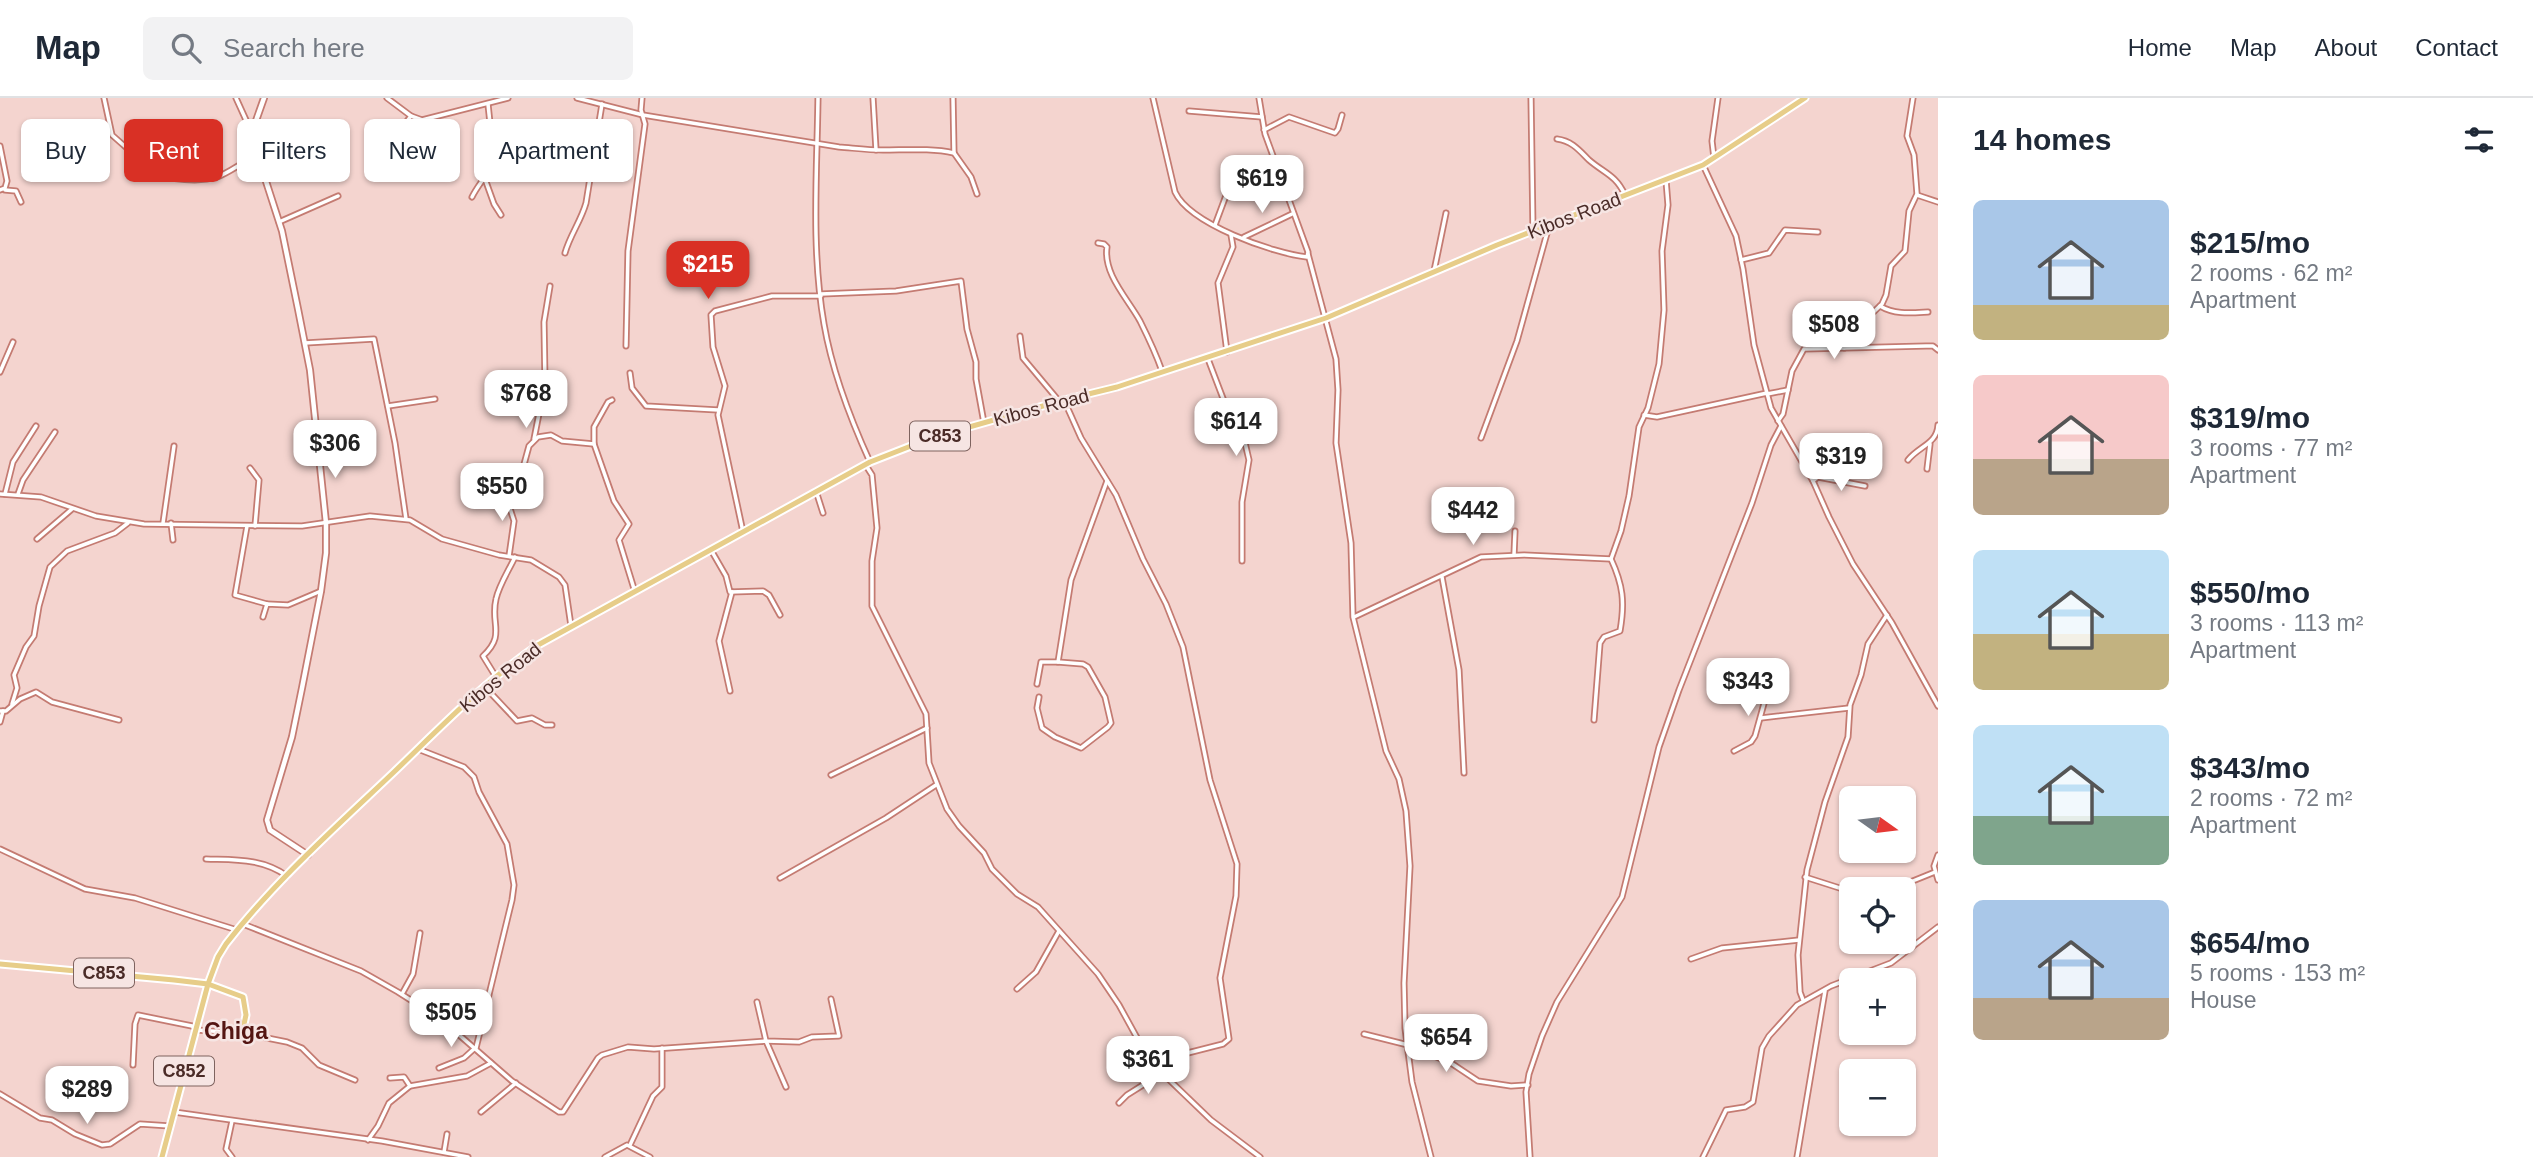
<!DOCTYPE html>
<meta charset="utf-8">
<style>
:root{--surface:#fff;--page:#f2f2f3;--text:#1f2937;--muted:#747a83;--line:#e0e1e3;--accent:#d93025}
body{margin:0;font-family:Arial,sans-serif;background:var(--page);color:var(--text);height:100vh;display:flex;flex-direction:column;font-size:26px;white-space:nowrap}
*{box-sizing:border-box;margin:0}
p{font-size:23px;color:var(--muted)}
.icon{flex:none;width:38px;height:38px;fill:none;stroke:currentColor;stroke-width:2;stroke-linecap:round;stroke-linejoin:round}
.map{position:relative;flex:1;overflow:hidden}
.panel{display:flex;flex-direction:column;background:var(--surface);width:595px}
.panel>*{flex:none}
.guide{position:absolute;left:21px;top:21px;width:665px;height:63px;display:flex;gap:14px}
.needle{width:46px;rotate:104deg}
.buttons{position:absolute;left:1839px;top:688px;display:grid;gap:14px}
.buttons a{display:grid;place-items:center;width:77px;height:77px;border-radius:10px;background:var(--surface);box-shadow:0 2px 5px #0004;font-size:35px}
.price{position:absolute;translate:-50% -60px;padding:0 16px;border-radius:14px;background:#fff;color:#222;font-size:23px;line-height:46px;filter:drop-shadow(0 2px 4px #0008)}
.price::after{content:'';position:absolute;left:50%;top:42px;width:21px;height:16px;margin-left:-10px;background:inherit;clip-path:polygon(0 0,100% 0,50% 100%)}
.price.selected{background:var(--accent);color:#fff}
ul{padding:0;list-style:none}
li{display:flex;align-items:center;gap:21px;height:175px;padding:0 35px}
li span{display:grid;place-items:center;flex:none;width:196px;height:140px;border-radius:10px;color:#555}
li>.icon{margin-inline-start:auto}
span .icon{width:84px;height:84px;fill:#fffc;stroke-width:1}
li b{font-size:30px}
h2{display:flex;justify-content:space-between;align-items:center;height:84px;padding:0 35px;font-size:30px}
.tag{padding:0 24px;border-radius:10px;background:var(--surface);box-shadow:0 2px 5px #0004;font-size:24px;line-height:63px}
.tag.selected{background:var(--accent);color:#fff}
header{display:flex;align-items:center;gap:42px;box-sizing:border-box;height:98px;padding:0 35px;background:var(--surface);border-bottom:2px solid var(--line)}
header strong{font-size:33px}
nav{display:flex;gap:38px;margin-inline-start:auto;font-size:24px}
.search{width:490px;height:63px;background:var(--page);display:flex;align-items:center;gap:18px;box-sizing:border-box;padding:0 24px;border-radius:10px;color:var(--muted);font-size:26px}
main{display:flex;flex:1;min-height:0}
.map>svg:first-child{display:block}
.lines{fill:none;stroke-linecap:round;stroke-linejoin:round}
.minor-casing{stroke:#c47b72;stroke-width:7}
.tertiary-casing{stroke:#c47b72;stroke-width:8}
.primary-casing{stroke:#fff;stroke-width:9}
.minor{stroke:#fff;stroke-width:3.5}
.tertiary{stroke:#fff;stroke-width:4.5}
.primary{stroke:#e7cd89;stroke-width:5}
.labels{text-anchor:middle;stroke-width:5;stroke-linejoin:round;paint-order:stroke}
.shield{fill:#f6e5e3;stroke:#7e635f;stroke-width:2}
.shield-label{font-size:18px;font-weight:bold;fill:#4a2b27}
.street-label{font-size:19px;fill:#4a2b27;stroke:#f6e5e3}
.quarter-label{font-size:23px;font-weight:bold;fill:#541512;stroke:#f6e5e3}
</style>
<header>
<strong>Map</strong>
<div class="search"><svg class="icon" aria-label="search" viewBox="0 0 24 24"><circle cx="10" cy="10" r="6"/><path d="M15 15l6 6"/></svg>Search here</div>
<nav><a>Home</a><a>Map</a><a>About</a><a>Contact</a></nav>
</header>
<main>
<div class="map">
<svg width="1938" height="1059" viewBox="0 0 1938 1059">
<rect width="100%" height="100%" fill="#f4d4cf"/>
<g class="lines">
<g class="minor-casing">
<g id="minor">
<path d="M 104,0 L 112,37 L 129,52 L 134,51 L 141,57 L 142,67 L 149,75 C 168,80 197,85 217,79 C 231,74 243,63 257,58"/>
<polyline points="236,0 251,33"/>
<polyline points="387,0 411,18 422,22 508,0"/>
<path d="M 577,0 L 643,17 L 839,49 C 853,50 868,52 883,52 C 907,52 931,50 954,55 L 971,79 L 977,96"/>
<path d="M 818,0 C 817,74 811,152 824,226 C 832,273 850,320 870,364"/>
<polyline points="873,0 876,52"/>
<polyline points="953,0 954,55"/>
<path d="M 1153,0 L 1175,94 C 1190,126 1272,155 1307,159 L 1308,154 L 1265,36 L 1259,0"/>
<polyline points="1531,0 1533,133"/>
<polyline points="1189,13 1262,19"/>
<polyline points="400,32 411,18"/>
<polyline points="1264,32 1289,19 1335,35 1338,31 1342,17"/>
<path d="M 1557,41 C 1572,43 1579,52 1589,62 C 1604,75 1616,77 1625,97"/>
<polyline points="0,48 7,83 5,90 0,92"/>
<polyline points="1714,60 1712,43 1718,0"/>
<polyline points="1703,67 1736,138 1743,171 1754,247 1771,310 1813,383 1829,419 1853,466 1892,525 1938,608"/>
<polyline points="485,81 494,106 501,117"/>
<polyline points="5,92 16,93 21,104"/>
<polyline points="1917,97 1938,104"/>
<path d="M 472,99 C 476,91 480,86 484,80 C 496,60 490,28 488,6"/>
<polyline points="279,124 338,98"/>
<polyline points="1215,127 1234,76"/>
<polyline points="1244,139 1292,116"/>
<path d="M 1098,145 L 1104,146 L 1107,149 C 1103,176 1128,201 1140,223 C 1148,239 1156,256 1162,273"/>
<path d="M 565,155 C 570,137 581,123 586,105 L 602,6"/>
<polyline points="1308,156 1336,261 1338,292 1336,345 1351,445 1353,519 1386,653 1399,681 1406,713 1410,768 1404,885 1405,930 1412,984 1431,1059"/>
<polyline points="1741,162 1769,155 1785,132 1818,134"/>
<polyline points="1434,173 1446,115"/>
<polyline points="821,196 896,193 961,183 967,231 976,264 976,281 984,325"/>
<path d="M 1880,208 C 1895,217 1911,215 1928,214"/>
<polyline points="1020,238 1023,260 1059,303"/>
<polyline points="305,245 374,241 395,345 406,421"/>
<polyline points="626,248 628,153 645,26 641,12 642,0"/>
<polyline points="1844,250 1845,241 1882,206 1886,197 1891,168 1905,153 1909,113 1917,96 1914,57 1907,38 1913,0"/>
<polyline points="1227,254 1218,185 1233,149 1231,137"/>
<polyline points="1208,261 1224,303 1242,332 1249,362 1242,404 1242,463"/>
<polyline points="0,274 13,244"/>
<polyline points="630,275 632,290 646,308 718,312"/>
<polyline points="1767,296 1788,292"/>
<polyline points="612,302 608,304 594,329 594,346 614,403 629,426 619,442 635,494"/>
<polyline points="1064,302 1081,340 1116,397 1143,461 1166,506 1183,549 1210,682 1237,766 1236,798 1220,880 1229,941 1223,946 1168,960 1155,965"/>
<polyline points="388,308 435,301"/>
<polyline points="1644,317 1657,319 1767,295"/>
<polyline points="1778,323 1783,316 1792,273 1804,251 1926,248 1933,248 1938,252"/>
<polyline points="1481,340 1517,243 1549,128"/>
<polyline points="534,341 545,285 544,224 550,188"/>
<path d="M 1908,362 C 1919,348 1937,346 1938,327"/>
<polyline points="865,366 872,377 877,430 872,463 872,508 926,616 929,665 947,711 959,728 984,755 992,771 1017,796 1038,809 1098,876 1119,907 1141,947 1159,972 1211,1022 1260,1059"/>
<polyline points="250,370 259,382 255,428"/>
<polyline points="1927,371 1930,346"/>
<polyline points="1813,383 1818,379 1865,388"/>
<polyline points="816,393 823,415"/>
<polyline points="0,396 41,399 96,418 144,426 302,428 370,418 410,422 442,441 499,457 531,462 559,479 565,487 571,528"/>
<polyline points="5,396 13,364 36,328"/>
<polyline points="18,396 23,382 55,334"/>
<polyline points="163,425 174,348"/>
<polyline points="171,425 173,442"/>
<polyline points="247,428 235,497 267,506"/>
<polyline points="743,434 718,317 725,288 713,249 711,217 715,213 772,198 821,198"/>
<polyline points="37,441 72,411"/>
<polyline points="711,452 726,478 730,494 763,493 769,497 780,517"/>
<polyline points="1514,457 1515,433"/>
<polyline points="509,458 514,423 505,395 520,381 529,348 538,339 551,337 562,343 594,346"/>
<polyline points="1442,479 1459,572 1464,675"/>
<polyline points="263,519 267,506 288,507 321,493"/>
<polyline points="1354,519 1481,459 1524,457 1611,461"/>
<path d="M 496,579 L 483,558 C 506,537 490,526 496,501 C 499,487 509,472 515,459"/>
<polyline points="1037,586 1041,564 1058,564 1071,482 1107,383"/>
<polyline points="485,589 517,623 532,620 545,627 552,627"/>
<polyline points="730,593 719,543 732,494"/>
<polyline points="1039,599 1037,610 1042,630 1055,639 1081,650 1108,629 1111,625 1105,599 1088,569 1083,566 1058,564"/>
<polyline points="12,606 17,590 14,577 26,549 34,538 39,508 50,469 67,453 115,435 128,425"/>
<polyline points="0,613 6,613 20,601 36,594 52,604 119,622"/>
<polyline points="1761,620 1849,610"/>
<path d="M 1594,622 L 1600,545 L 1604,539 L 1620,533 C 1625,504 1623,487 1611,461 L 1621,433 L 1629,398 L 1639,329 L 1648,310 L 1659,266 L 1664,212 L 1662,153 L 1668,107 L 1666,82"/>
<polyline points="0,624 3,613"/>
<polyline points="418,651 464,669 474,679 479,694 507,746 514,787 512,802 476,950"/>
<polyline points="1734,653 1751,644 1755,638 1768,591"/>
<polyline points="831,677 927,630"/>
<polyline points="0,751 85,791 135,800 237,832"/>
<polyline points="1938,757 1934,768 1938,782"/>
<path d="M 206,761 C 235,762 262,760 287,778"/>
<polyline points="1805,779 1852,794"/>
<polyline points="780,780 886,720 936,687"/>
<polyline points="1893,791 1935,774"/>
<polyline points="243,826 361,873 398,894 442,922 512,983 559,1014 563,1014 598,960 602,957 628,949 654,951 766,943 786,989"/>
<polyline points="1691,861 1722,850 1799,842"/>
<polyline points="1017,891 1036,874 1059,833"/>
<polyline points="402,896 413,876 420,835"/>
<polyline points="1803,902 1800,894 1798,857 1807,772 1825,704 1848,639 1850,607 1861,577 1868,546 1887,517"/>
<polyline points="757,904 766,943 799,944 812,939 839,938 831,901"/>
<polyline points="1364,936 1408,947 1451,965 1478,983 1511,988 1528,987"/>
<polyline points="133,967 135,926 138,917 192,928 196,932 242,935 287,944 302,950 319,967 355,982"/>
<polyline points="439,970 464,960 475,950"/>
<polyline points="390,980 404,979 410,988"/>
<polyline points="0,996 40,1020 52,1022 75,1036 102,1047 110,1046 140,1026 170,1028"/>
<polyline points="1119,1005 1127,997 1162,975"/>
<polyline points="174,1014 382,1043 468,1059"/>
<polyline points="481,1014 516,985"/>
<polyline points="232,1023 226,1051 232,1059"/>
<polyline points="368,1042 378,1028 389,1005 410,988 467,978 491,965"/>
<polyline points="630,1047 653,998 662,989 662,950"/>
<polyline points="444,1054 447,1036"/>
<polyline points="605,1059 627,1047 650,1059"/>
<polyline points="1530,1059 1526,994 1529,976 1542,938 1557,904 1622,799 1659,649 1679,592 1752,405 1771,347 1781,328"/>
<polyline points="1703,1059 1726,1012 1745,1009 1753,1004 1762,950 1769,938 1797,907 1831,888 1891,865 1938,829"/>
<polyline points="1797,1059 1825,893"/>
</g>
</g>
<g class="tertiary-casing">
<polyline id="tertiary" points="264,0 252,34 252,40 282,133 298,211 310,272 326,425 326,455 321,493 302,590 292,639 267,722 270,732 308,757"/>
</g>
<g class="primary-casing">
<g id="primary">
<polyline points="0,866 174,882 208,886 243,899 246,917 242,935"/>
<path d="M 162,1059 L 208,886 L 218,859 L 226,846 C 275,783 336,729 394,674 C 440,630 485,583 538,547 L 870,364 L 934,339 L 1064,302 L 1117,289 L 1326,220 L 1497,147 L 1703,67 L 1805,0"/>
</g>
</g>
<use href="#minor" class="minor"/>
<use href="#tertiary" class="tertiary"/>
<use href="#primary" class="primary"/>
</g>
<g class="labels">
<g class="shield">
<rect x="910" y="323.5" width="60" height="29" rx="5"/>
<rect x="74" y="860.5" width="60" height="29" rx="5"/>
<rect x="154" y="958.5" width="60" height="29" rx="5"/>
</g>
<g class="shield-label">
<text x="940" y="344">C853</text>
<text x="104" y="881">C853</text>
<text x="184" y="979">C852</text>
</g>
<g class="street-label">
<text transform="translate(1574 117) rotate(-21)" y="7">Kibos Road</text>
<text transform="translate(1041 309) rotate(-15)" y="7">Kibos Road</text>
<text transform="translate(500 579) rotate(-39)" y="7">Kibos Road</text>
</g>
<g class="quarter-label">
<text x="236" y="941">Chiga</text>
</g>
</g>
</svg>
<div class="buttons">
<a><svg class="needle" viewBox="-14 -14 28 28"><path d="M0-13l5 13h-10z" fill="#e53935"/><path d="M0 13l5-13h-10z" fill="#747a83"/></svg></a>
<a><svg class="icon" aria-label="locate" viewBox="0 0 24 24"><circle cx="12" cy="12" r="6"/><path d="M12 2v4M12 18v4M2 12h4M18 12h4"/></svg></a>
<a>+</a>
<a>−</a>
</div>
<b class="price" style="left:1262px;top:117px">$619</b>
<b class="price selected" style="left:708px;top:203px">$215</b>
<b class="price" style="left:1834px;top:263px">$508</b>
<b class="price" style="left:526px;top:332px">$768</b>
<b class="price" style="left:1236px;top:360px">$614</b>
<b class="price" style="left:335px;top:382px">$306</b>
<b class="price" style="left:1841px;top:395px">$319</b>
<b class="price" style="left:502px;top:425px">$550</b>
<b class="price" style="left:1473px;top:449px">$442</b>
<b class="price" style="left:1748px;top:620px">$343</b>
<b class="price" style="left:451px;top:951px">$505</b>
<b class="price" style="left:1446px;top:976px">$654</b>
<b class="price" style="left:1148px;top:998px">$361</b>
<b class="price" style="left:87px;top:1028px">$289</b>
<div class="guide">
<a class="tag">Buy</a>
<a class="tag selected">Rent</a>
<a class="tag">Filters</a>
<a class="tag">New</a>
<a class="tag">Apartment</a>
</div>
</div>
<section class="panel">
<h2>14 homes<svg class="icon" aria-label="filters" viewBox="0 0 24 24"><path d="M4 7h16M4 17h16"/><circle cx="9" cy="7" r="2"/><circle cx="15" cy="17" r="2"/></svg></h2>
<ul>
<li><span style="background:linear-gradient(#a9c7e8 75%,#c2b280 0)"><svg class="icon" aria-label="home" viewBox="0 0 24 24"><path d="M3 11l9-7 9 7M6 9v11h12V9"/></svg></span><div><b>$215/mo</b><p>2 rooms · 62 m²</p><p>Apartment</p></div></li>
<li><span style="background:linear-gradient(#f6c9c9 60%,#b9a48a 0)"><svg class="icon" aria-label="home" viewBox="0 0 24 24"><path d="M3 11l9-7 9 7M6 9v11h12V9"/></svg></span><div><b>$319/mo</b><p>3 rooms · 77 m²</p><p>Apartment</p></div></li>
<li><span style="background:linear-gradient(#bfe0f5 60%,#c2b280 0)"><svg class="icon" aria-label="home" viewBox="0 0 24 24"><path d="M3 11l9-7 9 7M6 9v11h12V9"/></svg></span><div><b>$550/mo</b><p>3 rooms · 113 m²</p><p>Apartment</p></div></li>
<li><span style="background:linear-gradient(#bfe0f5 65%,#7fa58c 0)"><svg class="icon" aria-label="home" viewBox="0 0 24 24"><path d="M3 11l9-7 9 7M6 9v11h12V9"/></svg></span><div><b>$343/mo</b><p>2 rooms · 72 m²</p><p>Apartment</p></div></li>
<li><span style="background:linear-gradient(#a9c7e8 70%,#b9a48a 0)"><svg class="icon" aria-label="home" viewBox="0 0 24 24"><path d="M3 11l9-7 9 7M6 9v11h12V9"/></svg></span><div><b>$654/mo</b><p>5 rooms · 153 m²</p><p>House</p></div></li>
</ul>
</section>
</main>
